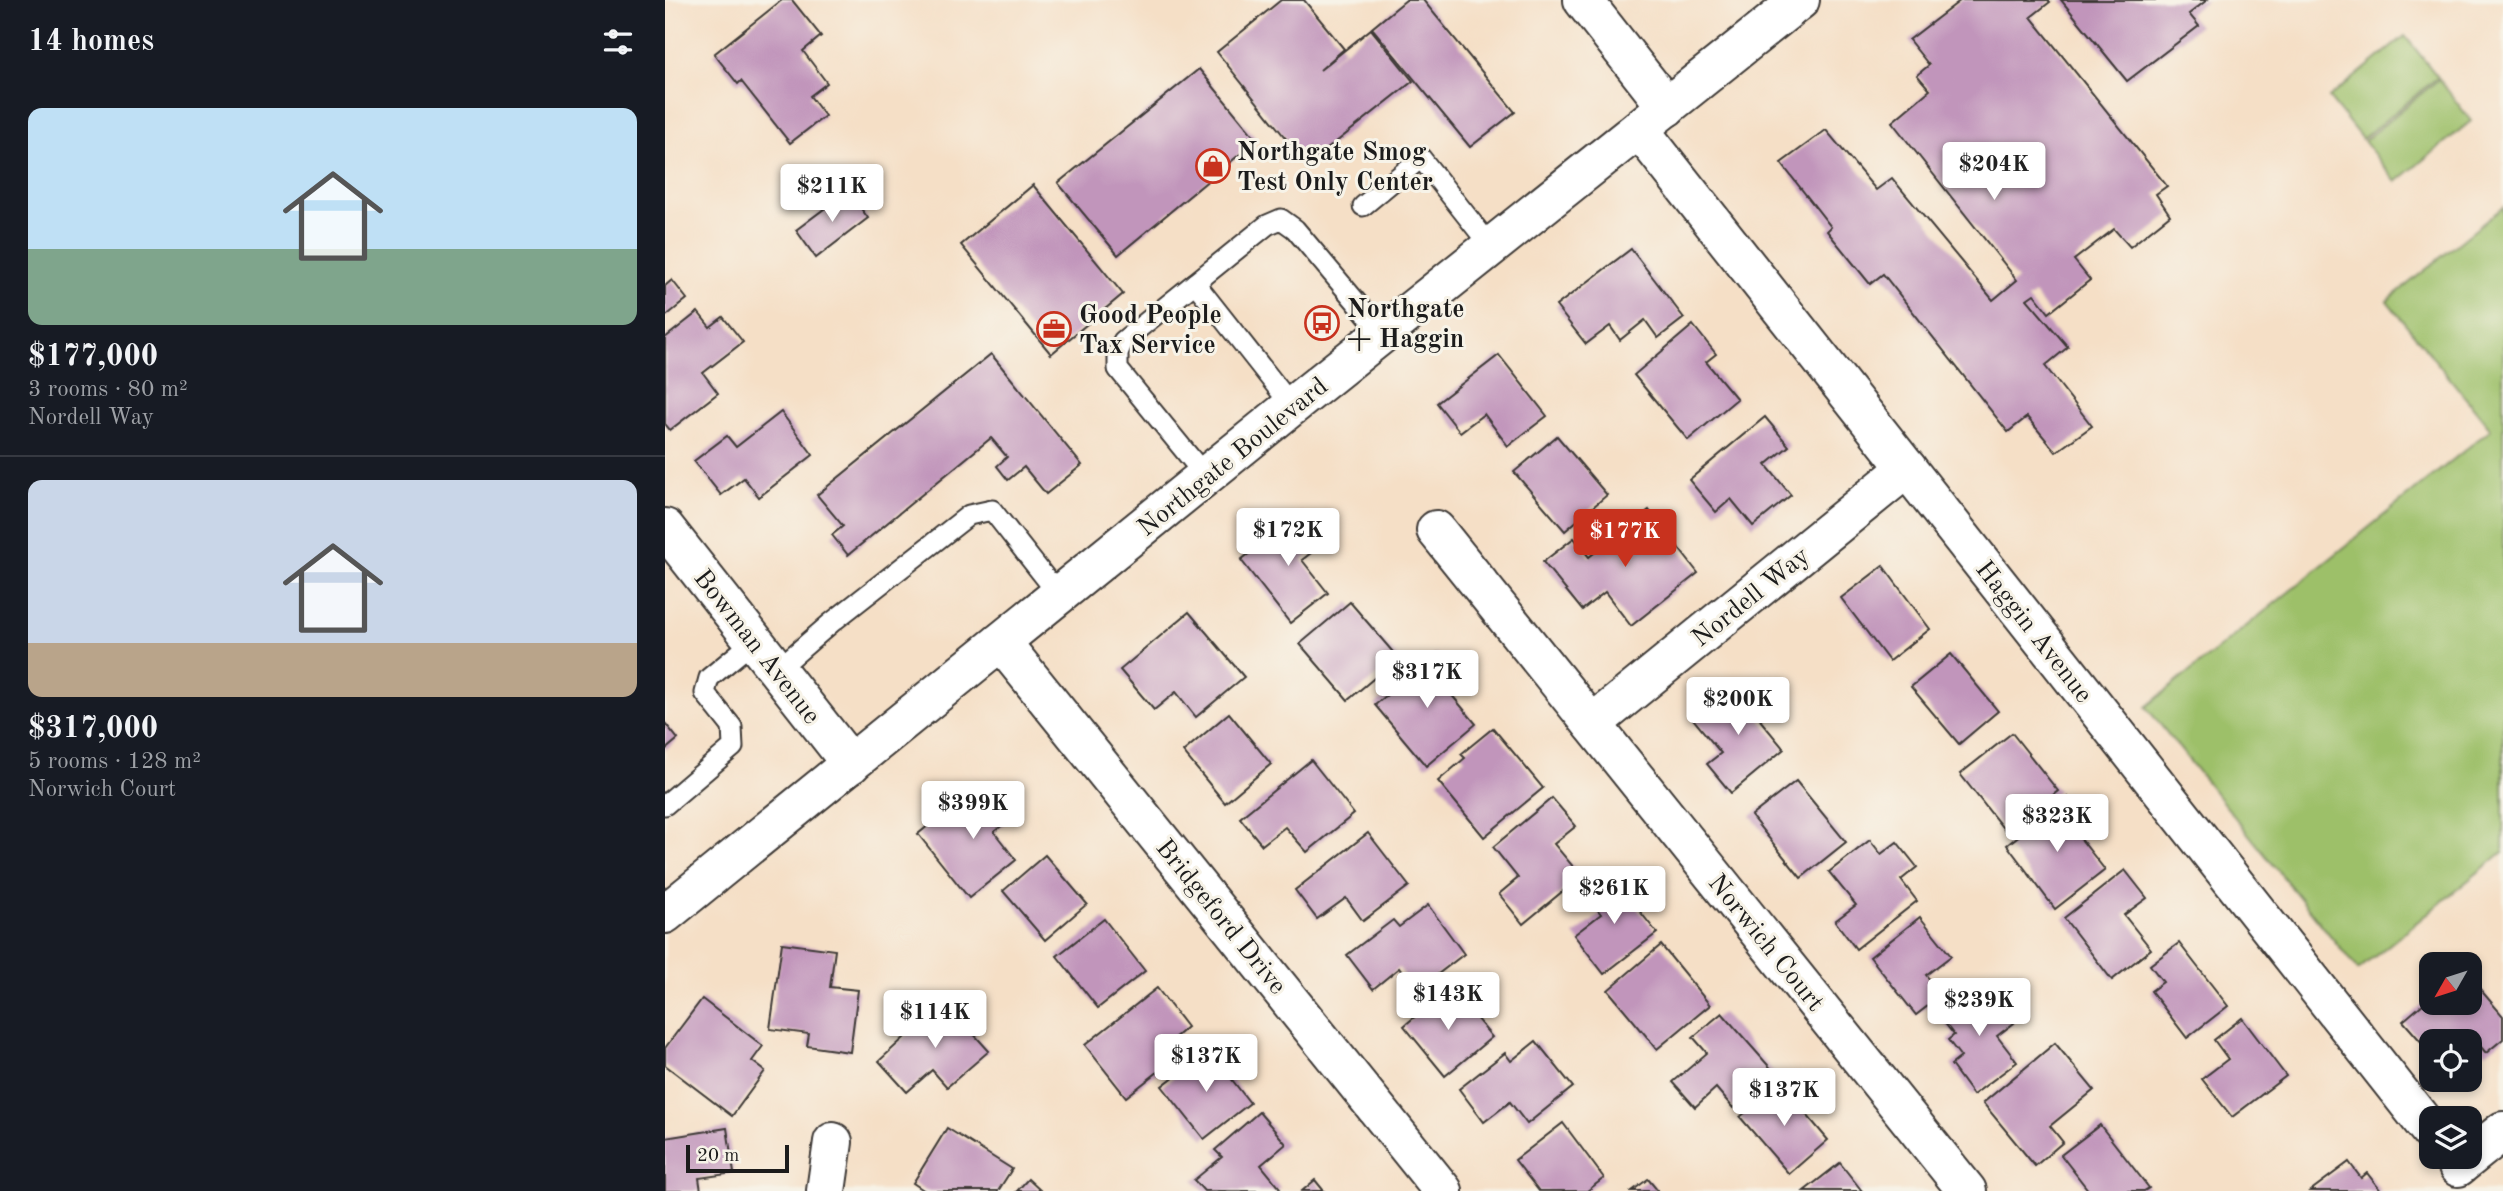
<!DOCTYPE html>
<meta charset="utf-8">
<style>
:root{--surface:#171b24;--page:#242831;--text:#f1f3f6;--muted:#9ea1a6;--line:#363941;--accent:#c8321e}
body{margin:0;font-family:"Old Standard TT",serif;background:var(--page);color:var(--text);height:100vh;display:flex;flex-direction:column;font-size:26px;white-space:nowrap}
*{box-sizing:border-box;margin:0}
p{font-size:23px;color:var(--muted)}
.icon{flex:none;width:38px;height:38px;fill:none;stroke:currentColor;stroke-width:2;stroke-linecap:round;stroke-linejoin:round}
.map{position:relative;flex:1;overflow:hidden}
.details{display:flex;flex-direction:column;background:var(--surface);width:665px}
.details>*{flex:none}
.needle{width:46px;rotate:231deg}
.tools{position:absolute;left:1754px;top:952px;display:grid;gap:14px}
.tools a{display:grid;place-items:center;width:63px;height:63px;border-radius:14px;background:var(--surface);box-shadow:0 4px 10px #0003;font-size:35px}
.scale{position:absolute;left:21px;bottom:18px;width:103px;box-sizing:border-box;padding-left:7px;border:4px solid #1c1c1c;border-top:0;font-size:19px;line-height:24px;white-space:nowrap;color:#1c1c1c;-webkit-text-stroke:5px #f7f3e8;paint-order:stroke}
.price{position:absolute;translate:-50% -60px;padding:0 16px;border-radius:7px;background:#fff;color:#222;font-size:23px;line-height:46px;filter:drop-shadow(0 2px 4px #0008)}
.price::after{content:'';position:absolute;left:50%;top:42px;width:21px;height:16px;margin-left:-10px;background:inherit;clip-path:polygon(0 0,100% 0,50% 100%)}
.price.selected{background:var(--accent);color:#fff}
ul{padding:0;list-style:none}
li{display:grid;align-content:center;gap:14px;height:371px;padding:0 28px}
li+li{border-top:2px solid var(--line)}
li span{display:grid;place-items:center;height:217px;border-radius:14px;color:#555}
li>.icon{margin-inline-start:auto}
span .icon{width:126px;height:126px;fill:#fffc;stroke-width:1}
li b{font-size:30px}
h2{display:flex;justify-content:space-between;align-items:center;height:84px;padding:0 28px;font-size:30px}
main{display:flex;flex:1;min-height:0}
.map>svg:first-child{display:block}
.green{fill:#9dc069;stroke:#5c6e42;stroke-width:2}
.building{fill:#c195bb}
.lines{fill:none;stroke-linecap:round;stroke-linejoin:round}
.service-casing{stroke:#3d3936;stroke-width:23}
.minor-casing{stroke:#3d3936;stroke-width:42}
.secondary-casing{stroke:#3d3936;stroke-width:42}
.service{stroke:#fff;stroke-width:19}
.minor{stroke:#fff;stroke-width:38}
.secondary{stroke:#fff;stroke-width:38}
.labels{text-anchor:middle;stroke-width:6;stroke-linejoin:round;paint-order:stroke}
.poi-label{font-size:26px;font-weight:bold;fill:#1c1c1c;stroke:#f7f3e8;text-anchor:start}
.street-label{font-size:26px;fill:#1c1c1c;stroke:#f7f3e8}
</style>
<main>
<section class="details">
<h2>14 homes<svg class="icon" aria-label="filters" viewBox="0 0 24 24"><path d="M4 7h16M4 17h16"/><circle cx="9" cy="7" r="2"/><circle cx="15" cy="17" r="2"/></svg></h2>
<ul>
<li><span style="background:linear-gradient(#bfe0f5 65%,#7fa58c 0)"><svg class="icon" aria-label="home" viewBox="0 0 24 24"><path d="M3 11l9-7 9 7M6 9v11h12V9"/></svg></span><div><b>$177,000</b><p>3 rooms · 80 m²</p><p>Nordell Way</p></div></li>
<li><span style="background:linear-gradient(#c9d6e8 75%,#b9a48a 0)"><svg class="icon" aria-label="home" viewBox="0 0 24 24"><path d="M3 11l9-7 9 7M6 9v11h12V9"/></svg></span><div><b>$317,000</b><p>5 rooms · 128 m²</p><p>Norwich Court</p></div></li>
</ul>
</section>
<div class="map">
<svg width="1838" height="1191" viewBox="0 0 1838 1191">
<rect width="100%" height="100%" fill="#f7f3e8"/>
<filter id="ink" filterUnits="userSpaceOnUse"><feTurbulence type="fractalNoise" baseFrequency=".0143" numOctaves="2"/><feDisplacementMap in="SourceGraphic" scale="14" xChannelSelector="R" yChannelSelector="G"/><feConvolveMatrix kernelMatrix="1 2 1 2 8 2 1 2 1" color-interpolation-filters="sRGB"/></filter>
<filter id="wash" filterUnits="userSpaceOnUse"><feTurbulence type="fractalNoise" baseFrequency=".00686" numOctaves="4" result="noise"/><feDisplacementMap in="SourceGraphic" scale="28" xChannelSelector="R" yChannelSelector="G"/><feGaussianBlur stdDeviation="1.57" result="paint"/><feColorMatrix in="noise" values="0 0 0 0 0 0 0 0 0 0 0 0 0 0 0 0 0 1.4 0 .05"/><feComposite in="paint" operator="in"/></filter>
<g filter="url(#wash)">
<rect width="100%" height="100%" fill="#f5dfc6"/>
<g class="green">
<polygon points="1740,36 1773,77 1697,139 1664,98"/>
<polygon points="1774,79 1806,121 1731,182 1699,141"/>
<polygon points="1838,207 1838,852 1693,970 1481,707 1826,429 1722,301"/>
</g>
<g id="blocks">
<g class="building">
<polygon points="117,0 127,0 156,36 138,51 162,83 145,96 160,116 125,143 76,81 73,84 49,54"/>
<polygon points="616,0 639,0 679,49 655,70 706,29 748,81 642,165 552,52"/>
<polygon points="741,0 758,0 850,112 805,147 707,28"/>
<polygon points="1296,0 1383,0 1385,2 1366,17 1502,186 1491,194 1505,215 1465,247 1449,229 1409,260 1425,280 1384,313 1369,294 1362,299 1403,347 1380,366 1427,426 1391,452 1362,417 1343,432 1218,274 1205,284 1162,231 1166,227 1116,163 1161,130 1211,190 1227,178 1328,300 1352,280 1227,122 1265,90 1252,75 1264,65 1244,40"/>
<polygon points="1396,0 1542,0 1524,14 1534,26 1462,81"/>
<polygon points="534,69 592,140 453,255 393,183"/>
<polygon points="368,185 458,294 386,354 296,245"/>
<polygon points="183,191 203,218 151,258 131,230"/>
<polygon points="966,249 1019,318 993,338 980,320 955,340 945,326 921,344 891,306"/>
<polygon points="7,280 22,299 0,317 0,286"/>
<polygon points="33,312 45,327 58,317 78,342 38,373 53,393 5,430 0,424 0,338"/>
<polygon points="1028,325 1051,354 1041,362 1072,399 1023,440 969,375"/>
<polygon points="326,354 417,465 381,494 359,467 343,480 332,466 342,457 326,438 183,555 167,535 178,526 152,495"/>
<polygon points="834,355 882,416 843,446 819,414 795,432 772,403"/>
<polygon points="116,412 148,455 94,497 79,478 56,495 29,461 62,436 71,447"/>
<polygon points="1100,417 1124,446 1101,465 1126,495 1088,526 1066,499 1051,512 1024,480"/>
<polygon points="892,436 942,495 900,531 849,472"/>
<polygon points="984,510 1033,573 966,626 940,592 917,610 878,562 909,538 924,557"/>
<polygon points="637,512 660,542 637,560 663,593 625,623 576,560"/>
<polygon points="1218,566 1265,629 1224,661 1176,598"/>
<polygon points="685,602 733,658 683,700 635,644"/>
<polygon points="524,612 579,677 531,717 511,692 489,710 455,670"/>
<polygon points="772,653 797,682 785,693 811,724 761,766 710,705"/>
<polygon points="1286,654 1333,711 1294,744 1246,687"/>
<polygon points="1073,681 1101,714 1095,720 1119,749 1066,793 1042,764 1056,753 1028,719"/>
<polygon points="564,713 606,764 560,803 518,752"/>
<polygon points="0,723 13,739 0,750"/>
<polygon points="828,728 878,788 819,837 773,781 800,758 796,754"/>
<polygon points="1347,733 1393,791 1341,832 1295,774"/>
<polygon points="646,760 689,814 642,852 620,827 597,845 575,818"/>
<polygon points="1131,781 1181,842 1136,878 1086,816"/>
<polygon points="329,784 352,813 329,832 351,860 304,898 253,834 274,817 280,824"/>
<polygon points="1403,797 1424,825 1412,834 1440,870 1390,909 1342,845"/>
<polygon points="887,798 911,826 889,844 916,876 858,924 834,894 853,878 828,847"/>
<polygon points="703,833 744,886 698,921 681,898 652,919 630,890"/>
<polygon points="1205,840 1216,854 1232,842 1252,867 1236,880 1252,901 1191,949 1170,921 1191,905 1164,872"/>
<polygon points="380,855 422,904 380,940 338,891"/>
<polygon points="1460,870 1482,898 1459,915 1486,949 1447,980 1399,918"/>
<polygon points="946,875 992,933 939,974 909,935 936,914 921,895"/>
<polygon points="763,905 799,954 751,991 734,968 708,989 682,955 728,920 734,927"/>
<polygon points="1255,917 1286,956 1261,975 1277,995 1251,1015 1205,957"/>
<polygon points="439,919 480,971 433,1008 392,956"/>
<polygon points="117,943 170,950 165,987 193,990 185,1052 142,1046 144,1034 105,1029"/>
<polygon points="1514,943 1563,1006 1522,1038 1486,991 1498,982 1485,965"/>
<polygon points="996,945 1045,1005 992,1049 943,990"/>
<polygon points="1319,983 1349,1023 1332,1036 1352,1062 1308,1095 1286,1065 1296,1057 1283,1040 1289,1035 1275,1017"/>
<polygon points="785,987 827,1037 780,1076 739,1026"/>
<polygon points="492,988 522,1027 508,1039 518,1052 461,1097 420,1045"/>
<polygon points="1814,988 1838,1016 1838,1039 1821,1053 1810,1040 1804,1045 1804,1041 1766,1041 1766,1053 1738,1021 1766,997 1766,1003 1789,1003 1793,1007 1798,1003 1804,1003 1804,997"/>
<polygon points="37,999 98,1046 87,1061 100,1071 67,1116 0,1065 0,1048"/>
<polygon points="279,1001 324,1051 282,1087 267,1070 242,1092 214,1061"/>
<polygon points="1057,1013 1109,1072 1068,1108 1051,1088 1030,1107 1008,1082 1042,1053 1028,1037"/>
<polygon points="1577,1018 1621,1076 1567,1117 1537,1079 1563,1059 1549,1040"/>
<polygon points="871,1041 908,1087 862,1124 845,1102 819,1122 794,1089 840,1053 846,1061"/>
<polygon points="1390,1043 1429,1090 1385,1126 1398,1142 1370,1166 1318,1103"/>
<polygon points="544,1050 585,1103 539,1139 497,1086"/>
<polygon points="1115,1083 1163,1140 1124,1174 1075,1117"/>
<polygon points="594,1112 621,1144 596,1165 615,1188 611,1191 539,1191 529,1180 557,1157 550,1150"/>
<polygon points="898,1123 939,1178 922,1191 874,1191 850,1160"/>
<polygon points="1435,1125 1484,1188 1479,1191 1424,1191 1396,1155"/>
<polygon points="62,1128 69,1173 34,1178 36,1191 0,1191 0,1138"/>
<polygon points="282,1128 347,1169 333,1191 260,1191 248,1183"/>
<polygon points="1684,1162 1696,1178 1702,1173 1716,1191 1645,1191"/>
<polygon points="1175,1163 1197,1191 1139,1191"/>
<polygon points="363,1179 376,1191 352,1191"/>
<polygon points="983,1179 993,1191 967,1191"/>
<polygon points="650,1180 659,1191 637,1191"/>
</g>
</g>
</g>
<g filter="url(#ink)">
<use href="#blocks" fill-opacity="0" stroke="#3d3936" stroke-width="2"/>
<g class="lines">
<g class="service-casing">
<g id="service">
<polyline points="698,206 756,158 827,248"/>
<polyline points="530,283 627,406"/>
<polyline points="541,477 453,369 453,353 458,341 602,225 616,219 630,229 719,335"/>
<polyline points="112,670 166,623 304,515 327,510 394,595"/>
<polyline points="0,805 68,747 67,727 40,693 44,678 89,641"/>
</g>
</g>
<g class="minor-casing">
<g id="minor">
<polyline points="918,0 1002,107"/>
<polyline points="974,129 1766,1132"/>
<polyline points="0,528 186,764"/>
<polyline points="771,530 1302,1191"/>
<polyline points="336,642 778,1191"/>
<polyline points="927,724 1242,468"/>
<polyline points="1793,1167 1838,1131"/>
<polyline points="161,1191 168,1142"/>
</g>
</g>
<g class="secondary-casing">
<polyline id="secondary" points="0,914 627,406 1135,0"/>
</g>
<use href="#service" class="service"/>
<use href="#minor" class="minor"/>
<use href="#secondary" class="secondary"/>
</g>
</g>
<defs>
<g id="shop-ring" transform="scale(1.75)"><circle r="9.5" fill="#f7f3e8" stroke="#c8321e" stroke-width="1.5"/><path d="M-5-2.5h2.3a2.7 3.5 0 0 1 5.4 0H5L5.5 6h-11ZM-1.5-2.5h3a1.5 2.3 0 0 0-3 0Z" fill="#c8321e"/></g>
<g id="bus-ring" transform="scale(1.75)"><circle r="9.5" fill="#f7f3e8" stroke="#c8321e" stroke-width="1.5"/><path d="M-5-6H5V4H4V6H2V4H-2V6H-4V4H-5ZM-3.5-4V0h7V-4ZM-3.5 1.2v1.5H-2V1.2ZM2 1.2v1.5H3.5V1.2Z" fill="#c8321e"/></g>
<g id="office-ring" transform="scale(1.75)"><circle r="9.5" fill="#f7f3e8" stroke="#c8321e" stroke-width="1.5"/><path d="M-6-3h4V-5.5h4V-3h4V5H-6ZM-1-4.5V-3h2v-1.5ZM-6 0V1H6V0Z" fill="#c8321e"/></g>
</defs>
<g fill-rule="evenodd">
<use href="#shop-ring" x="548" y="166"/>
<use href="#bus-ring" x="657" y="323"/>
<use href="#office-ring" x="389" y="329"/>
</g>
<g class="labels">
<g class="poi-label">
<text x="572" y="160">Northgate Smog<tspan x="572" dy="30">Test Only Center</tspan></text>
<text x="682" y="317">Northgate<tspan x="682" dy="30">+ Haggin</tspan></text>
<text x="414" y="323">Good People<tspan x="414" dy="30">Tax Service</tspan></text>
</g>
<g class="street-label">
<text transform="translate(567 456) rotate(-39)" y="9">Northgate Boulevard</text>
<text transform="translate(1085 596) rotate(-39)" y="9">Nordell Way</text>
<text transform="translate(1370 631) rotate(52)" y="9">Haggin Avenue</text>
<text transform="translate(93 646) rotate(52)" y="9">Bowman Avenue</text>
<text transform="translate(557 916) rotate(51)" y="9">Bridgeford Drive</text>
<text transform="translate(1102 942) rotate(51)" y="9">Norwich Court</text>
</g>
</g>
</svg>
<div class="tools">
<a><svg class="needle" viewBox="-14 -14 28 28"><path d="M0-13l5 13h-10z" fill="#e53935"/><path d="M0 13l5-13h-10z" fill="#9ea1a6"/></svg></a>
<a><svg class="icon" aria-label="locate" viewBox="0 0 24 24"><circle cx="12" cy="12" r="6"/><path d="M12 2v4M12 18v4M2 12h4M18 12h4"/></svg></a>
<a><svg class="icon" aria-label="layers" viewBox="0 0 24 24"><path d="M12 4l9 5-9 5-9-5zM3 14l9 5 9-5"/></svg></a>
</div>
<div class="scale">20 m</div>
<b class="price" style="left:1329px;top:202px">$204K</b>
<b class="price" style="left:167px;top:224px">$211K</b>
<b class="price" style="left:623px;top:568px">$172K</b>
<b class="price selected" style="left:960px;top:569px">$177K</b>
<b class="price" style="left:762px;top:710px">$317K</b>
<b class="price" style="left:1073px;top:737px">$200K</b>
<b class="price" style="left:308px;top:841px">$399K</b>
<b class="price" style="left:1392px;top:854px">$323K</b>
<b class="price" style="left:949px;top:926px">$261K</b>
<b class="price" style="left:783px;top:1032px">$143K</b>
<b class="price" style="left:1314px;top:1038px">$239K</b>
<b class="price" style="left:270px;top:1050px">$114K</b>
<b class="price" style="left:541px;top:1094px">$137K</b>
<b class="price" style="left:1119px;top:1128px">$137K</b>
</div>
</main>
